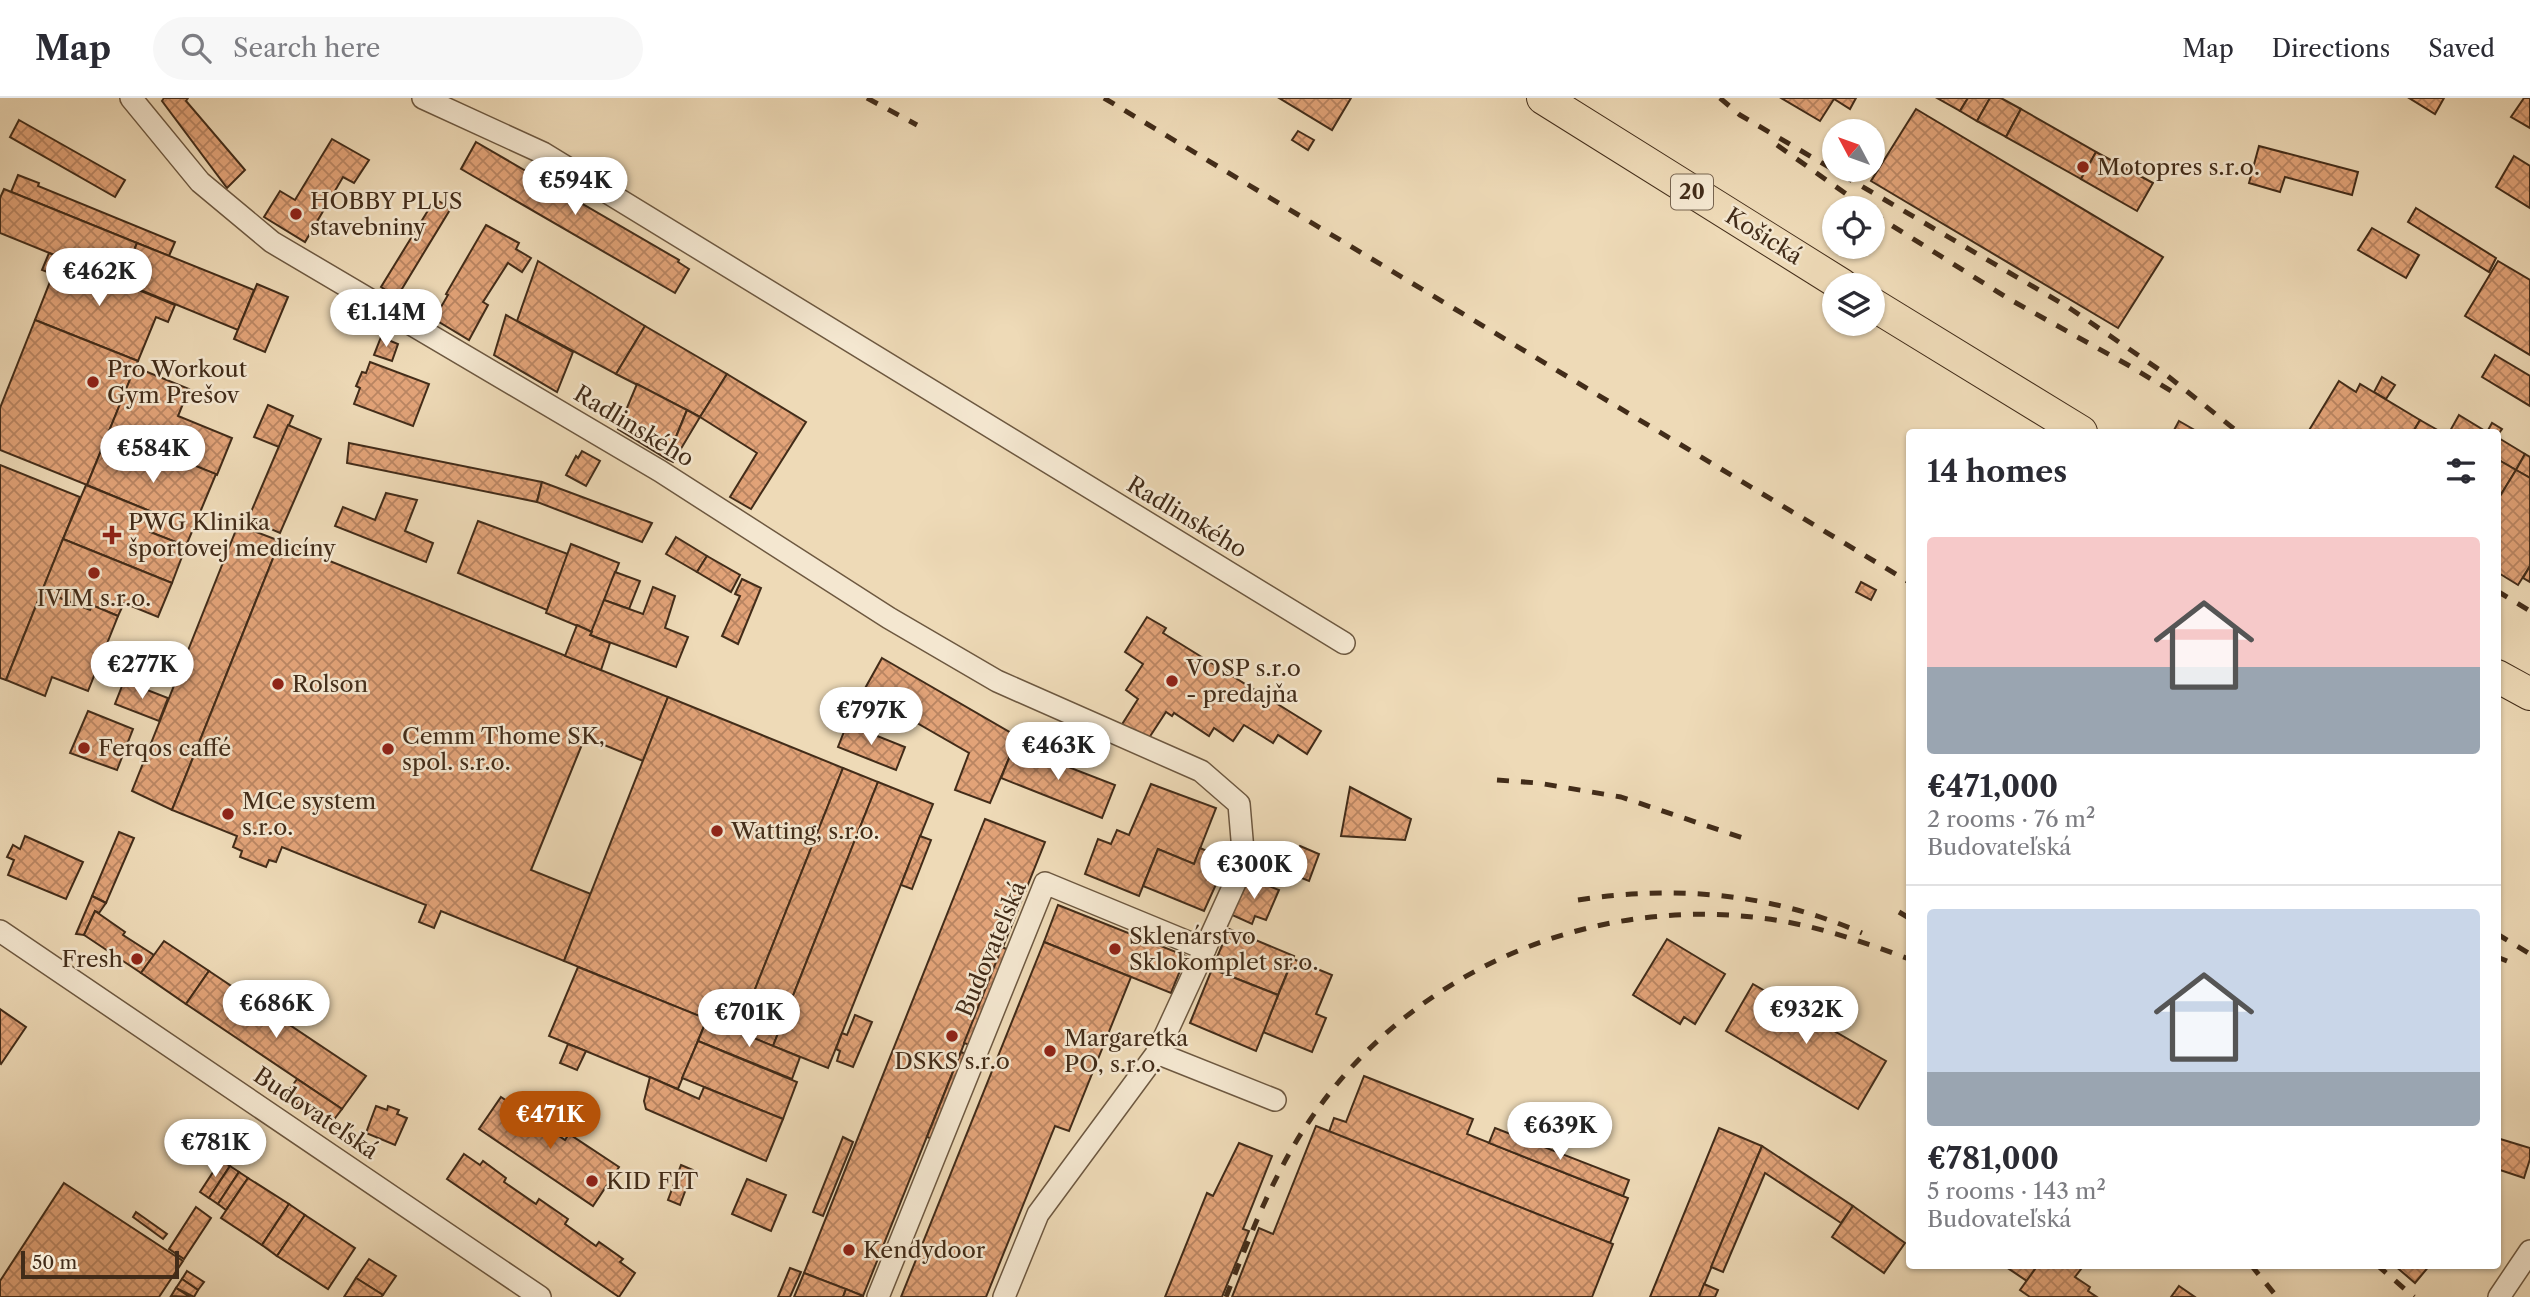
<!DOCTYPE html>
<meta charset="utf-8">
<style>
:root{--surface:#fff;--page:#f7f7f7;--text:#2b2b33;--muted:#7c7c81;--line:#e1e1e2;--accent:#b45309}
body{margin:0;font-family:"Libre Caslon Text",serif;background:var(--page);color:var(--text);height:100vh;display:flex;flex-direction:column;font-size:26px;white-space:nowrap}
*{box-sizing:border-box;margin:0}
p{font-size:23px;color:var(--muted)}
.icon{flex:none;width:38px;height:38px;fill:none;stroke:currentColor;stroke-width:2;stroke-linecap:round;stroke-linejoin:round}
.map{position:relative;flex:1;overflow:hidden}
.drawer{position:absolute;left:1906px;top:331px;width:595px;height:840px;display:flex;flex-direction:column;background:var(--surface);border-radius:7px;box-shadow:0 2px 5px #0004}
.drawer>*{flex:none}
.needle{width:46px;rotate:311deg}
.tools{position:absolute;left:1822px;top:21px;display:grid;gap:14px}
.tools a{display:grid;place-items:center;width:63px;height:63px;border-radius:50%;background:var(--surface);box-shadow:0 2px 5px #0004;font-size:35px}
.scale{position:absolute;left:21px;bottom:18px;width:158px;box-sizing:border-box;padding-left:7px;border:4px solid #422c19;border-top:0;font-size:19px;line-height:24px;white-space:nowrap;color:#422c19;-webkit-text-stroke:5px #f4e7d0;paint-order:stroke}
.price{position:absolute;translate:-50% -60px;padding:0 16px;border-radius:24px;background:#fff;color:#222;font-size:23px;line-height:46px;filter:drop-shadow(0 2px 4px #0008)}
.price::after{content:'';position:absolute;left:50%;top:42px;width:21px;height:16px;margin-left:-10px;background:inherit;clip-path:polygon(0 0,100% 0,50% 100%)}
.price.on{background:var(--accent);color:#fff}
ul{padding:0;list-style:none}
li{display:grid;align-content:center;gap:14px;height:371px;padding:0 21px}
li+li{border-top:2px solid var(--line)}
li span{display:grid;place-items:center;height:217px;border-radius:7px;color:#555}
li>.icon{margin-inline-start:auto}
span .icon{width:126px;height:126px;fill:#fffc;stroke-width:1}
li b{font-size:30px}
h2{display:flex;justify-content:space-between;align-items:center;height:84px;padding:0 21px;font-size:30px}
header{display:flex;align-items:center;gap:42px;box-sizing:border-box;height:98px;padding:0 35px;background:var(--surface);border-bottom:2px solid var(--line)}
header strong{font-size:33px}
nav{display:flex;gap:38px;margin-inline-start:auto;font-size:24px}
.search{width:490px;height:63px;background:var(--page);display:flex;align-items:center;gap:18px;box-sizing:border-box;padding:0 24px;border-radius:38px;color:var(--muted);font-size:26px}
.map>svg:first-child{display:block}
.building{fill:url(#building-cross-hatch);stroke:#422c19;stroke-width:2}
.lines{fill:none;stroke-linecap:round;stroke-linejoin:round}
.street-casing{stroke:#6d5840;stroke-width:24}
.primary-casing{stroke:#422c19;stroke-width:34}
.street{stroke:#f4e7d0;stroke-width:21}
.primary{stroke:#eedab7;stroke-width:32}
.rail{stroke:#422c19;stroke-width:5;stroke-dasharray:12 12;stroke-linecap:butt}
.poi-dot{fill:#8f2418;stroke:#f4e7d0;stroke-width:2.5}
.labels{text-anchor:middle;stroke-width:5;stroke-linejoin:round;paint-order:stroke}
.shield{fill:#f4e7d0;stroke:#776450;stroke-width:2}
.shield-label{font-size:21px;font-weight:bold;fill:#422c19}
.poi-label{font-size:23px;fill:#422c19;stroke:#f4e7d0;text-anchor:start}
.street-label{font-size:23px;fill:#422c19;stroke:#f4e7d0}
</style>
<header>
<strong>Map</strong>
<div class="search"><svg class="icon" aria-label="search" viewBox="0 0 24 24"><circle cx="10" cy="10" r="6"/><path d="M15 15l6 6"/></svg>Search here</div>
<nav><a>Map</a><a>Directions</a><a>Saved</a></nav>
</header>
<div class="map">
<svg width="2530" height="1199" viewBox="0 0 2530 1199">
<defs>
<pattern id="building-cross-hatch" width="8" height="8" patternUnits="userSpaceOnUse" patternTransform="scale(1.75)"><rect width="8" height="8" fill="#e2a378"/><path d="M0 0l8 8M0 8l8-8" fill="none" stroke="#b98562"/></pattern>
</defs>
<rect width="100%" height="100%" fill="#eedab7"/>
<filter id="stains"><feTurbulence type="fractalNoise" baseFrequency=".00286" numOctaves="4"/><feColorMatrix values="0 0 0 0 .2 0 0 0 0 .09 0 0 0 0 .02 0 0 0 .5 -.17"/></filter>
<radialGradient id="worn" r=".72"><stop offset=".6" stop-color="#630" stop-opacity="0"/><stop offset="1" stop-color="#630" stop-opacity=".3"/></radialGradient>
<g class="building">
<polygon points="164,0 188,0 186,3 245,72 227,90 162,3"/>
<polygon points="1279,0 1351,0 1332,32"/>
<polygon points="1781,0 1856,0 1850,11 1834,1 1820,23"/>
<polygon points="1937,0 1968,0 1960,13"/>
<polygon points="1968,0 1990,0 1977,23 1960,13"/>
<polygon points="1990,0 2001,0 2021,11 2006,39 1977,23"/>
<polygon points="2409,0 2444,0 2435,16"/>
<polygon points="2524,0 2530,0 2530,30 2511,19"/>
<polygon points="1916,11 2163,159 2118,230 1871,83"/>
<polygon points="2021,11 2096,54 2081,81 2006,39"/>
<polygon points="19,22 125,82 115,99 10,39"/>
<polygon points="1298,33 1314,42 1308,52 1292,42"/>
<polygon points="332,41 369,62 354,85 343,79 305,144 264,119 280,93 295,102"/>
<polygon points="476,44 679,162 678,164 689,171 675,195 461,71"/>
<polygon points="2259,48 2358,74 2352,97 2285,79 2280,94 2249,85"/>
<polygon points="2096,54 2153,85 2137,113 2081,81"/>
<polygon points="2514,58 2530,68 2530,110 2496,89"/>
<polygon points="18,77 39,85 38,88 175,144 169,158 11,94"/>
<polygon points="4,91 137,145 121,184 0,135 0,100"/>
<polygon points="435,101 451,110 397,199 381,189"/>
<polygon points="2416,110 2496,160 2489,174 2408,124"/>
<polygon points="486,127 519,145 516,151 531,160 522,174 508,165 483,204 488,207 469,242 434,221 448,197 446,196"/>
<polygon points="2372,130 2419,157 2406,180 2358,152"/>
<polygon points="137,145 254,192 238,232 121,184"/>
<polygon points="49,155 175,207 168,224 156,219 138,263 35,222 53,176 42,172"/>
<polygon points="538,163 645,228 616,276 517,223"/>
<polygon points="2498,163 2530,182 2530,257 2465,218"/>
<polygon points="257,186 288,199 265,254 234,241"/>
<polygon points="506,217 573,254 557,294 494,257"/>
<polygon points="35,222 138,263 87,387 0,352 0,310"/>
<polygon points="645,228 727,276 700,319 616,276"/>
<polygon points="381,239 398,246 392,263 374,257"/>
<polygon points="2495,257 2530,278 2530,308 2482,279"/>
<polygon points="370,264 429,286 413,328 354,306 360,290 356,288 362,274 366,275"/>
<polygon points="135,269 189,291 178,318 232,340 217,377 109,333"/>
<polygon points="727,276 806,324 751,411 730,399 757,355 700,319"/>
<polygon points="2382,279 2395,287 2386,301 2374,294"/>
<polygon points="2339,283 2356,294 2360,286 2420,322 2413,334 2308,334"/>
<polygon points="637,286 687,312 667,361 618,331"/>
<polygon points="268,307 293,318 279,349 254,339"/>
<polygon points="687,312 700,319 673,364 667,361"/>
<polygon points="2459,317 2487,334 2492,325 2502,331 2497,338 2497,334 2451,334 2450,333"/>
<polygon points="2420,322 2441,334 2413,334"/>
<polygon points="2179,323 2198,334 2173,334"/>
<polygon points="288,327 321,341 280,435 248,421"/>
<polygon points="109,333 216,376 186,448 150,434 157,416 87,387"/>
<polygon points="2497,339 2525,356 2516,372 2497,361"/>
<polygon points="349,345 542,384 537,404 347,365"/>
<polygon points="582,353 600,363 586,388 566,377 576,358 578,360"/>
<polygon points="2525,356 2530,359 2530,380 2516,372"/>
<polygon points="2497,361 2516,372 2497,403"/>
<polygon points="0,367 80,399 6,582 0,580"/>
<polygon points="2516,372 2530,380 2530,468 2518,487 2497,474 2497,403"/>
<polygon points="542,384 652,425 642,444 537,404"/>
<polygon points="86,387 157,416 150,434 186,448 172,485 63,441"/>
<polygon points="386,395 417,402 405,433 433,445 426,464 335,428 343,409 375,422"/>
<polygon points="478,423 568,456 547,512 458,475"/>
<polygon points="238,427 280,443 172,712 132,693"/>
<polygon points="676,439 707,458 697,474 666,456"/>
<polygon points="63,441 172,485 158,519 124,505 118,518 92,507 90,512 42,493"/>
<polygon points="280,443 668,599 643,663 585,639 531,772 591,796 564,863 441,813 434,830 419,824 426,807 282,749 276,764 269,762 266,769 240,759 242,753 233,749 237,738 172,712"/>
<polygon points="571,446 619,465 592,534 546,515"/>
<polygon points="707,458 740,477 731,494 697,474"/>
<polygon points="2530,468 2530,484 2523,480"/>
<polygon points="615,474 640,483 629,511 604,502"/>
<polygon points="742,481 761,490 738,546 722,538 740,498 735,496"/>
<polygon points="1861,484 1876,492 1871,502 1856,494"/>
<polygon points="653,489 675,498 665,530 688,539 676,569 590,537 604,502 643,516"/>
<polygon points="42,493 90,512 92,507 118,518 88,593 52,579 45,598 6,582"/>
<polygon points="1147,519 1166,530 1163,535 1321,633 1307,656 1278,637 1273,645 1244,627 1233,643 1214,630 1209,638 1174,615 1172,618 1166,614 1147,643 1121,628 1138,601 1126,592 1143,566 1125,554"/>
<polygon points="577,527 592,534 590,537 610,545 601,572 565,558"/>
<polygon points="882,560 1018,639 990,705 955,692 969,655 863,594"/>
<polygon points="124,583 168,600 159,623 115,606"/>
<polygon points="668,599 843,670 738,934 564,863"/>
<polygon points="88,613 133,631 117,672 70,655"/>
<polygon points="847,626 905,649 896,672 838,649"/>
<polygon points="1014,648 1115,687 1102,720 1001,680"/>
<polygon points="843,670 878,684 773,948 738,934"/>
<polygon points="878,684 933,706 828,970 773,948"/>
<polygon points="1151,686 1216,710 1194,766 1158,751 1139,798 1085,776 1098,741 1111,746 1117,732 1129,737"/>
<polygon points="1350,689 1411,721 1405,742 1341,738"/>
<polygon points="985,721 1045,744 863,1198 804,1175"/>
<polygon points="119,734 134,740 106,805 92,798"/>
<polygon points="25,738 83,764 66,801 8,777 14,762 7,759 13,747 20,751"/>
<polygon points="920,738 931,742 912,791 901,787"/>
<polygon points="1300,748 1319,756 1309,783 1289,775"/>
<polygon points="1200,750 1227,762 1204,813 1143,788 1158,751 1194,766"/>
<polygon points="1246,779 1279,792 1266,822 1255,818 1252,826 1230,816"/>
<polygon points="92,798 106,805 99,815 95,813 84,837 76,836"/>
<polygon points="1058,807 1186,858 1171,895 1044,844"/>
<polygon points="95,813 125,834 123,837 154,857 141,875 84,837"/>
<polygon points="1229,831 1294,858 1278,897 1212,871"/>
<polygon points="1667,841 1725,876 1695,926 1684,919 1680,926 1633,897"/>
<polygon points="164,843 209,873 186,906 141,875"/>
<polygon points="1044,844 1131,879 1069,1033 1055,1028 986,1199 901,1199"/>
<polygon points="1002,849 1013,854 975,949 964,945"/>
<polygon points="1293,861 1332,877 1316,916 1326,920 1312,954 1263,934"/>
<polygon points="578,869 707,921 678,991 549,938"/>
<polygon points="1212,871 1278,897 1256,953 1190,925"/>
<polygon points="209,873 366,978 342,1011 186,906"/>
<polygon points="1753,886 1886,963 1858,1011 1726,933"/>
<polygon points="0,911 26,929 1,966 0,965"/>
<polygon points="855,917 872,924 853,969 837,963 840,953 836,951 842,935 847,937"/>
<polygon points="707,921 800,959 792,981 698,943"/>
<polygon points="698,943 797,984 783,1021 682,980"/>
<polygon points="568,946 586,953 577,972 560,965"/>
<polygon points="961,954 971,958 937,1043 927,1039"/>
<polygon points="1364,978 1473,1021 1467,1036 1628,1100 1610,1145 1329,1034 1334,1020 1346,1024"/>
<polygon points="650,979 699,1001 704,989 783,1021 766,1063 646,1011 644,1003"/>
<polygon points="297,981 342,1011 329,1028 285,998"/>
<polygon points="501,999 534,1021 538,1015 554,1025 549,1031 565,1042 569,1036 619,1069 593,1108 479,1031"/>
<polygon points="376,1008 387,1012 388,1008 399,1012 397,1016 407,1020 395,1047 366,1035"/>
<polygon points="1316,1028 1613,1146 1592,1199 1232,1199 1259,1130 1273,1136"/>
<polygon points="1495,1030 1629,1082 1623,1098 1489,1045"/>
<polygon points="1719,1030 1762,1048 1699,1199 1650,1199"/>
<polygon points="843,1039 853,1044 823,1118 813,1114"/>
<polygon points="2497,1040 2530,1050 2530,1061 2524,1080 2497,1071"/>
<polygon points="1239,1045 1272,1058 1243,1131 1249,1133 1222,1199 1165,1199 1207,1095 1213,1098"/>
<polygon points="1762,1048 1853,1108 1841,1125 1765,1075 1723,1174 1711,1169"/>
<polygon points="464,1056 480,1067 483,1063 506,1080 504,1084 536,1106 539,1101 568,1121 565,1126 596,1148 599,1144 623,1161 620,1164 635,1175 619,1199 447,1081"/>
<polygon points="221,1062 230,1068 209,1100 200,1094"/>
<polygon points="681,1067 693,1072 680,1107 668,1102"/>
<polygon points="230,1068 239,1074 218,1106 209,1100"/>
<polygon points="239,1074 248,1080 226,1112 218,1106"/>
<polygon points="248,1080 289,1106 262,1147 221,1120"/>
<polygon points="747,1081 786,1097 771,1133 732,1116"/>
<polygon points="64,1085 183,1163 159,1199 0,1199 0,1183"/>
<polygon points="289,1106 305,1117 277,1158 262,1147"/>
<polygon points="1853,1108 1905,1145 1884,1175 1832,1139"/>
<polygon points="196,1109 211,1120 184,1161 169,1151"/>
<polygon points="136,1114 167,1136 163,1141 133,1119"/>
<polygon points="305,1117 355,1150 328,1191 277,1158"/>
<polygon points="369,1161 396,1178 383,1197 356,1180"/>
<polygon points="2003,1167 2038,1167 2027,1183"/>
<polygon points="2038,1167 2084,1167 2075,1179 2090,1189 2088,1193 2097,1199 2030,1199 2020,1192"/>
<polygon points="2394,1167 2430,1167 2415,1185"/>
<polygon points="790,1170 801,1174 790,1199 778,1199"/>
<polygon points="187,1173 204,1184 198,1192 182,1181"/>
<polygon points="804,1175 846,1191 843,1199 794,1199"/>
<polygon points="356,1180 383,1197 381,1199 344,1199"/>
<polygon points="182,1181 198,1192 194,1199 176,1190"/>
<polygon points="1704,1186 1718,1192 1715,1199 1699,1199"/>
<polygon points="2179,1188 2195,1199 2171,1199"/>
<polygon points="176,1190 190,1199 171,1198"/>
<polygon points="846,1191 863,1198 863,1199 843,1199"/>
</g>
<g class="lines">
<g class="street-casing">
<g id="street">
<polyline points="131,0 200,84 272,144 660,373 889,520 997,583 1201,673 1239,706 1244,765 1205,851"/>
<polyline points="423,0 543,55 1344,545"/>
<polyline points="0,833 540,1199"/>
<polyline points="1157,955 1275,1002"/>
<polyline points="878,1199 1045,785 1205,851 1157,955 1038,1116 1004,1199"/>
<polyline points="2499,1199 2530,1153"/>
</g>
</g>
<g class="primary-casing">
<g id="primary">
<polyline points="1543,0 1842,187"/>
<polyline points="1872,206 2081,334"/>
<polyline points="2497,578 2530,596"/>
</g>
</g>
<use href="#street" class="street"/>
<use href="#primary" class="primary"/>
<g class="rail">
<polyline points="867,0 917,27"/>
<polyline points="1104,0 1909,484"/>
<polyline points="1720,0 1740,17 2068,209 2164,275 2238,334"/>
<polyline points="1777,47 1866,110"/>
<polyline points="1872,115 2009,201 2128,267 2181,299"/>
<polyline points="2497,493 2530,513"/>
<polyline points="1497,682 1538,685 1621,699 1752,743"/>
<path d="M 1578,802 C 1677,787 1770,795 1862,835"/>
<polyline points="1899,814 1909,820"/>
<polyline points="2497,836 2530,856"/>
<polyline points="2497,859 2507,863"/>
<polyline points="2251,1167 2277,1199"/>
<polyline points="2377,1167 2414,1199"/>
<path d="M 1226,1199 C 1250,1138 1273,1076 1310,1022 C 1409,875 1586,798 1761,820 C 1812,826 1861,843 1909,861"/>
</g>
</g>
<g class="poi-dot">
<circle cx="2083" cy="69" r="7"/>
<circle cx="296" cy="116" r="7"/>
<circle cx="93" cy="284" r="7"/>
<path d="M108.5 426.5h7v7h7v7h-7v7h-7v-7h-7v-7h7z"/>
<circle cx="94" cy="475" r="7"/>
<circle cx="1172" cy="583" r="7"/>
<circle cx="278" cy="586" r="7"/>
<circle cx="84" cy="650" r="7"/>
<circle cx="388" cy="651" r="7"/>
<circle cx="228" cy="716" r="7"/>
<circle cx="717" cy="733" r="7"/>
<circle cx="1115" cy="851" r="7"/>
<circle cx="137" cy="861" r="7"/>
<circle cx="952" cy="938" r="7"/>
<circle cx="1050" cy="953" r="7"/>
<circle cx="592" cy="1083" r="7"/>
<circle cx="849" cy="1152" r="7"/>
</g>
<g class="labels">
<rect class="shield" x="1671" y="76.5" width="42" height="35" rx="5"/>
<g class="shield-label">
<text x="1692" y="101">20</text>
</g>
<g class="poi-label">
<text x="2097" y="77">Motopres s.r.o.</text>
<text x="310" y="111">HOBBY PLUS<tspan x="310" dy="26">stavebniny</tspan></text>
<text x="107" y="279">Pro Workout<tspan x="107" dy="26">Gym Prešov</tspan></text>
<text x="128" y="432">PWG Klinika<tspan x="128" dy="26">športovej medicíny</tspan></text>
<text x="94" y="508" text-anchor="middle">IVIM s.r.o.</text>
<text x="1186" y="578">VOSP s.r.o<tspan x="1186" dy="26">- predajňa</tspan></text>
<text x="292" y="594">Rolson</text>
<text x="402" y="646">Cemm Thome SK,<tspan x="402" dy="26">spol. s.r.o.</tspan></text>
<text x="98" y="658">Ferqos caffé</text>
<text x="242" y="711">MCe system<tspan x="242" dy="26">s.r.o.</tspan></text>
<text x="731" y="741">Watting, s.r.o.</text>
<text x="1129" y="846">Sklenárstvo<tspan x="1129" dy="26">Sklokomplet sr.o.</tspan></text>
<text x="123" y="869" text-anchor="end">Fresh</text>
<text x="1064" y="948">Margaretka<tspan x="1064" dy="26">PO, s.r.o.</tspan></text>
<text x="952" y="971" text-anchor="middle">DSKS s.r.o</text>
<text x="606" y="1091">KID FIT</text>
<text x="863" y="1160">Kendydoor</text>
</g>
<g class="street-label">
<text transform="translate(1764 138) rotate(32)" y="8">Košická</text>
<text transform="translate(634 328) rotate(31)" y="8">Radlinského</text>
<text transform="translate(1187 419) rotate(31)" y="8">Radlinského</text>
<text transform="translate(991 851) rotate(-67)" y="8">Budovateľská</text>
<text transform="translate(316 1015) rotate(34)" y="8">Budovateľská</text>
</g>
</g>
<rect width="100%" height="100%" filter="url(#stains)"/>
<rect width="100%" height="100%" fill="url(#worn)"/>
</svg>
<div class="tools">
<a><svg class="needle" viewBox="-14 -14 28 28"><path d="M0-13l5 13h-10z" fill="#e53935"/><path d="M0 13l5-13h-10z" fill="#7c7c81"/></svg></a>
<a><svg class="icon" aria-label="locate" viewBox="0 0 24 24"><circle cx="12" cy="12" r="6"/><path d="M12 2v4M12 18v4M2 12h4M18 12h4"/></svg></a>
<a><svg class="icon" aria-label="layers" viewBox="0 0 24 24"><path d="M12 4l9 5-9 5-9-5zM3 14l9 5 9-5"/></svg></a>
</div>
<div class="scale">50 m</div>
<b class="price" style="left:575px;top:119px">€594K</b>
<b class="price" style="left:99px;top:210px">€462K</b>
<b class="price" style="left:386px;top:251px">€1.14M</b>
<b class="price" style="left:153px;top:387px">€584K</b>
<b class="price" style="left:142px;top:603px">€277K</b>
<b class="price" style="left:871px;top:649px">€797K</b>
<b class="price" style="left:1058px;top:684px">€463K</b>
<b class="price" style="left:1254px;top:803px">€300K</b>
<b class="price" style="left:276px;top:942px">€686K</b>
<b class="price" style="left:1806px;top:948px">€932K</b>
<b class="price" style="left:749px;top:951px">€701K</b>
<b class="price on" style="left:550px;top:1053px">€471K</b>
<b class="price" style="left:1560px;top:1064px">€639K</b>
<b class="price" style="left:215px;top:1081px">€781K</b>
<section class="drawer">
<h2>14 homes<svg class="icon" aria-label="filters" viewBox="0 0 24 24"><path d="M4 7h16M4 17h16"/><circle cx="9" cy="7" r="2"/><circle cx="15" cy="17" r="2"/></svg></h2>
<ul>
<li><span style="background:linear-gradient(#f6c9c9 60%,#9aa5b1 0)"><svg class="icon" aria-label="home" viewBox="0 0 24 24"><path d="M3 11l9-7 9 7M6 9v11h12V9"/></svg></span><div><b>€471,000</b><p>2 rooms · 76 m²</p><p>Budovateľská</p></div></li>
<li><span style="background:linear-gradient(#c9d6e8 75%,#9aa5b1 0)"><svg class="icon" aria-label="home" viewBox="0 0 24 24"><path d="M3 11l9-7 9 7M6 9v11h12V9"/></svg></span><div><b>€781,000</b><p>5 rooms · 143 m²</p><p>Budovateľská</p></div></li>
</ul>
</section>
</div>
